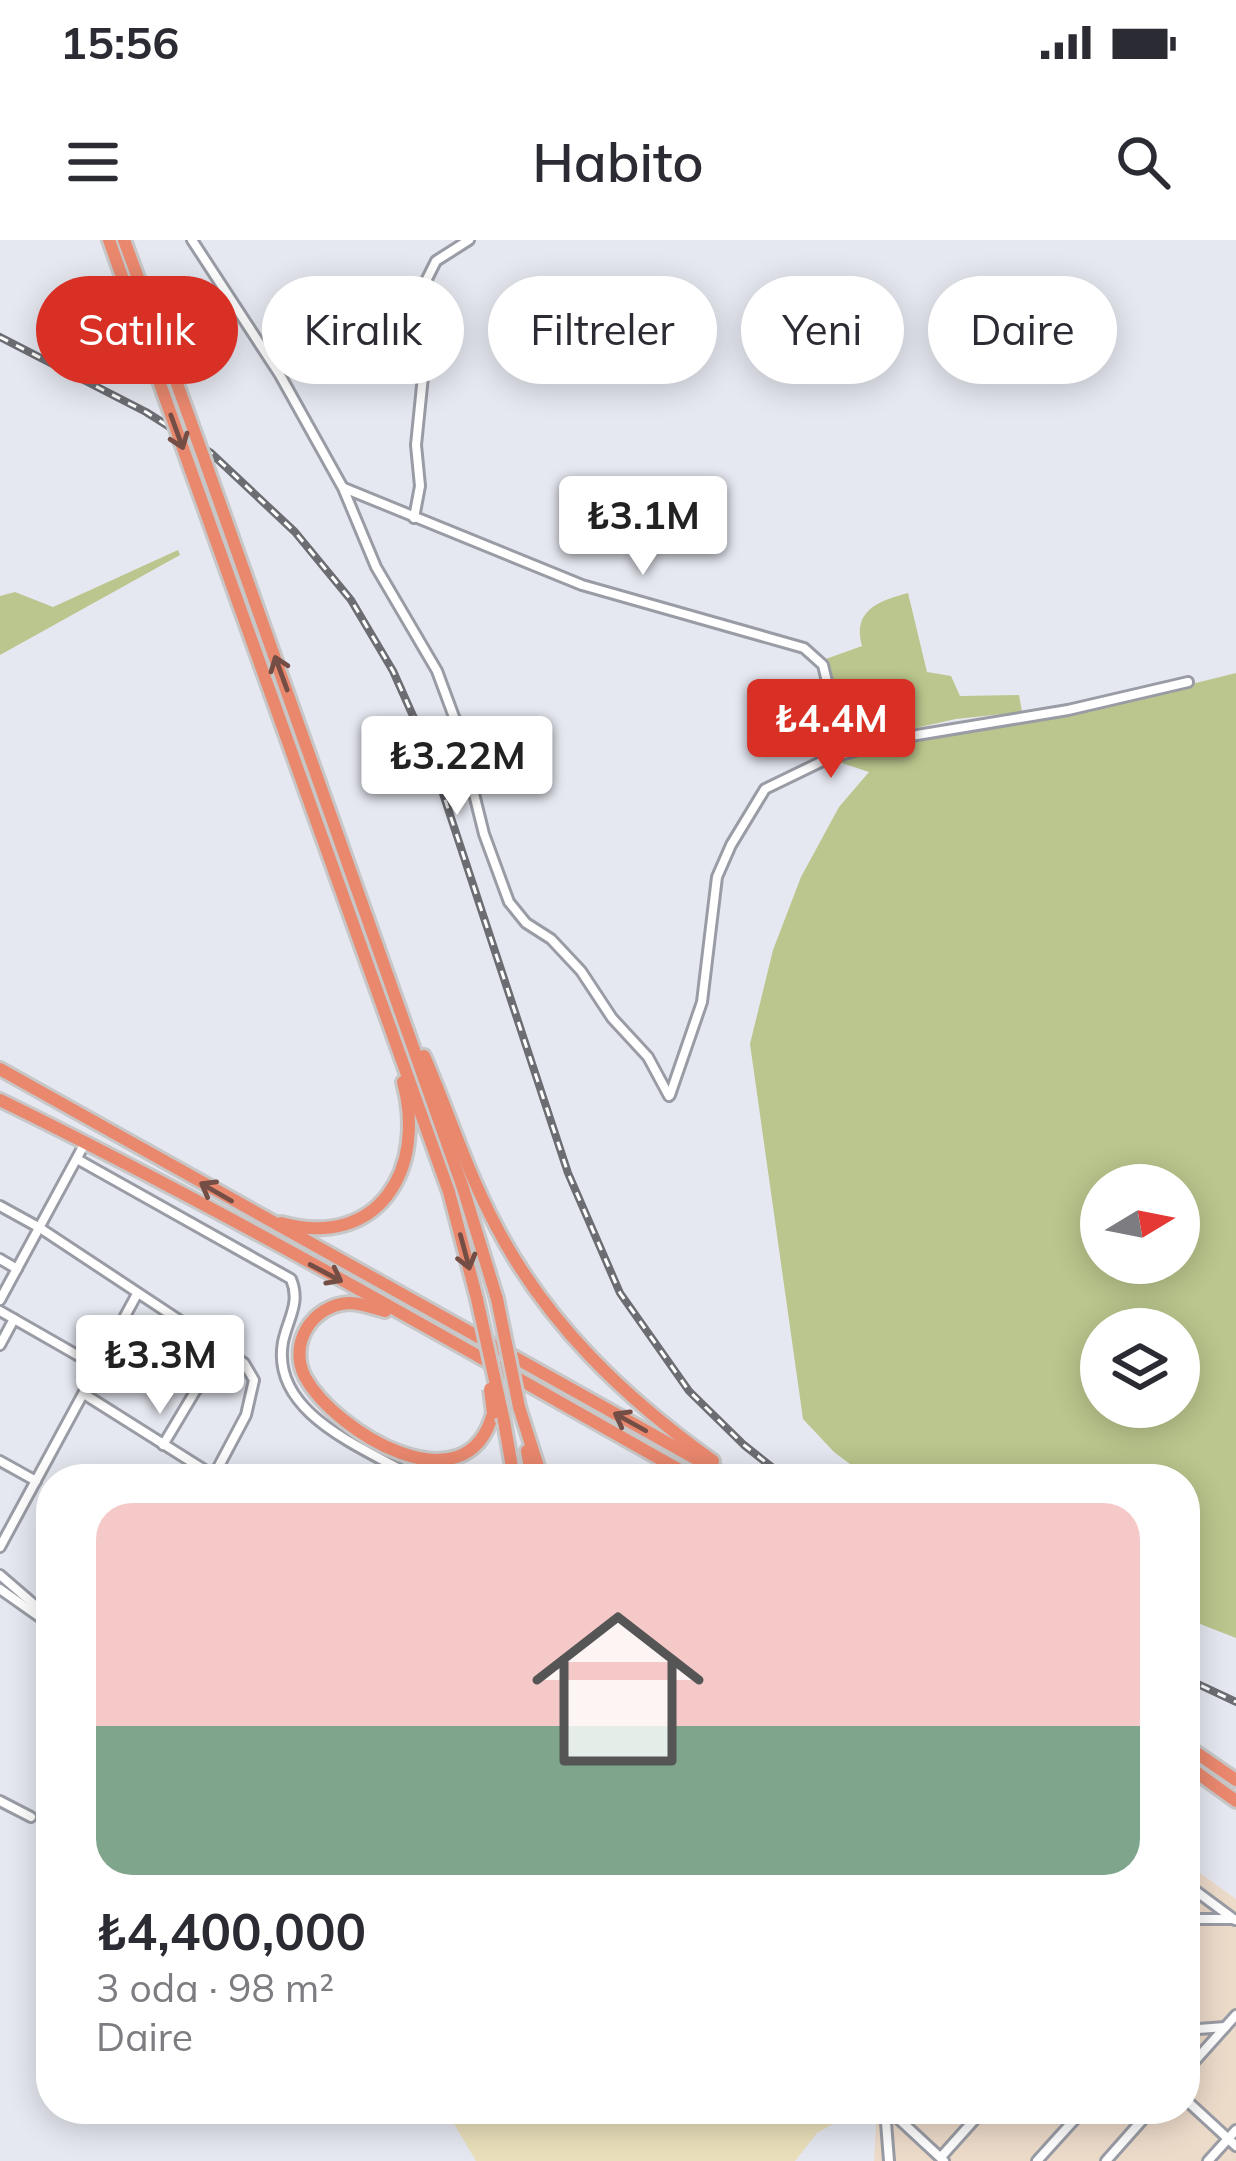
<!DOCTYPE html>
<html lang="tr">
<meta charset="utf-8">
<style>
:root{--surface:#fff;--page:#f7f7f7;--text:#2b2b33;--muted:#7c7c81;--line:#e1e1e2;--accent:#d93025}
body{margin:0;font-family:Mulish,sans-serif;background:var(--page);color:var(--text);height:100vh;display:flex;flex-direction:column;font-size:45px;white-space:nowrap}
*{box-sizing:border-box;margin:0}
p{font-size:39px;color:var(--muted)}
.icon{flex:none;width:66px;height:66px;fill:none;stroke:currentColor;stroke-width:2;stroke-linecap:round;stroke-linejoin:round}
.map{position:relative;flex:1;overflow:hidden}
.details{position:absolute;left:36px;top:1224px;width:1164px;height:660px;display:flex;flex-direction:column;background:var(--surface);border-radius:48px;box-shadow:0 6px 30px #0003}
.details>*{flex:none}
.guide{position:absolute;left:36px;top:36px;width:1164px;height:108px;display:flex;gap:24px}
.needle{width:78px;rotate:80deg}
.tools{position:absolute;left:1080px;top:924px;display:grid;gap:24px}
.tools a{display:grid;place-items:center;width:120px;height:120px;border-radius:50%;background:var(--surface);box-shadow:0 6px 30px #0003;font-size:60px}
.price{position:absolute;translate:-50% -102px;padding:0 27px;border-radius:12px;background:#fff;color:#222;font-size:39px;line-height:78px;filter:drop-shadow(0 3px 6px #0008)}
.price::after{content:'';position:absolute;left:50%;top:72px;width:36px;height:27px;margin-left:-18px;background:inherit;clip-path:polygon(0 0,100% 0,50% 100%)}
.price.selected{background:var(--accent);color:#fff}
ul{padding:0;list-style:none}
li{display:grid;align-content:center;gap:24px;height:636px;padding:0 60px}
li+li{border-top:3px solid var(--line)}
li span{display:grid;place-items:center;height:372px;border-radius:36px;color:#555}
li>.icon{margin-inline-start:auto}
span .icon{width:216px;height:216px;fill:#fffc;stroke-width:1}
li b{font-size:51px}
.tag{padding:0 42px;border-radius:54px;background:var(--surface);box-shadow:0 6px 30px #0003;font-size:42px;line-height:108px}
.tag.selected{background:var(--accent);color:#fff}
.status{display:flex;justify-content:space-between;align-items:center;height:84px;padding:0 60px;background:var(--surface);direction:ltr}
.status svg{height:33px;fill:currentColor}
header{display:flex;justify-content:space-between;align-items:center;height:156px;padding:0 60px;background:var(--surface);font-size:54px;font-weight:600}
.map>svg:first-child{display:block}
.commercial{fill:#eddbca}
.green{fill:#bac68d;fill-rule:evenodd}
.sand{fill:#e9dfba}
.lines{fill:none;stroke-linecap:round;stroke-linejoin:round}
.minor-casing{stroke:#9a9ca5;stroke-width:14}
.trunk-casing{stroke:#c7c7c8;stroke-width:18}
.minor{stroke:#fff;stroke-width:8}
.trunk{stroke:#ea886e;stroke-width:12}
.rail-casing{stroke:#6b6d72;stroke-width:8}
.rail{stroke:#fff;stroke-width:3;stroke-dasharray:9;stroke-linecap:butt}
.trunk-bridge-casing{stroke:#c7c7c8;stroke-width:18;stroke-linecap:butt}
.trunk-bridge{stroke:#ea886e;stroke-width:12}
.oneway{stroke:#744e45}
</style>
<div class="status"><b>15:56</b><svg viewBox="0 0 49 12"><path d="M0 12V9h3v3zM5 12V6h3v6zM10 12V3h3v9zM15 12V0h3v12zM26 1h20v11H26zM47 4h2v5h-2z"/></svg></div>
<header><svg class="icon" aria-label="menu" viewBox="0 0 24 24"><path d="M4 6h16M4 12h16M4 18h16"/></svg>Habito<svg class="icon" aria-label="search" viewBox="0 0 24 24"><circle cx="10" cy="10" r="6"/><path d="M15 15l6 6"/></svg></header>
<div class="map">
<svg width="1236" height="1921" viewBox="0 0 1236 1921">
<rect width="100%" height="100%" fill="#e6e8f1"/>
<polygon class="commercial" points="1185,1622 1236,1659 1236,1921 874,1921 877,1869 1185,1869"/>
<g class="green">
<polygon points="178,310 180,315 0,415 0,356 15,352 53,367"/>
<path d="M 908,353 L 927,432 L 951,436 L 960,456 L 1019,455 L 1022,472 L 956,479 L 843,504 L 823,420 L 862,406 C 852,370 879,361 908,353 Z"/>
<path d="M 1236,433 L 1236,1398 L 1185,1378 L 1185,1239 L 870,1239 L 834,1212 L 803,1179 L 750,804 L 773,710 L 801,637 L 839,567 L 869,532 L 833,520 L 960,490 L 1051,479 ZM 1101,945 L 1179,945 L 1179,1023 L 1101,1023 ZM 1101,1089 L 1179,1089 L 1179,1167 L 1101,1167 Z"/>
</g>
<polygon class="sand" points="491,1869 859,1869 817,1893 795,1921 476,1921 453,1882"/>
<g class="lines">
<g class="minor-casing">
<g id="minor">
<polyline points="192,0 280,135 343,248 376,327 437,431 457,485 484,594 509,662 526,683 551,699 581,731 612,778 648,817 669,856"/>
<polyline points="344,248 582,345 804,408 823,425 844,513"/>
<polyline points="414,278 420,246 416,205 428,87 427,39 436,21 469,0"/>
<polyline points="670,855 702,762 717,637 731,605 765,549 827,519 899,498 1068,470 1188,442"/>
<path d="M 77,919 L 291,1039 C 301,1063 288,1078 283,1102 C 270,1175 366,1208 417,1239"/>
<polyline points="0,966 40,988 244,1123 254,1140 246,1175 212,1239"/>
<polyline points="0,1019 17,1029"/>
<polyline points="0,1060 85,903"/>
<polyline points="0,1071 98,1127"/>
<polyline points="0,1105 14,1079"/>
<polyline points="84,1154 214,1236"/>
<polyline points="163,1205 221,1108"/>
<polyline points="0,1221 36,1241"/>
<polyline points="0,1307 137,1054"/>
<polyline points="0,1335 51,1379"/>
<polyline points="0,1349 51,1385"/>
<polyline points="0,1561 31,1577"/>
<polyline points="1185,1643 1235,1680"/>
<polyline points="1185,1679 1231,1679"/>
<polyline points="1185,1790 1225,1787"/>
<polyline points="1185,1832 1236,1775"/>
<polyline points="1185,1859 1236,1906"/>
<polyline points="885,1869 889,1921"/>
<polyline points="888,1869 944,1921"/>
<polyline points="941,1917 984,1869"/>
<polyline points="1037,1921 1084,1869"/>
<polyline points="1106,1921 1152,1869"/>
<polyline points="1208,1921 1236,1890"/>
</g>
</g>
<g class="trunk-casing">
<g id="trunk">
<polyline points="109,0 164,155"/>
<polyline points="124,0 180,152"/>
<polyline points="206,224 463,948 497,1059"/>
<polyline points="190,228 449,952 477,1059"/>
<path d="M 424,816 C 449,873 467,932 496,986 C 547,1084 625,1158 713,1221"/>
<polyline points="0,829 732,1239"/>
<path d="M 0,860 C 237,976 466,1110 696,1239"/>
<path d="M 281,983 C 378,1010 427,929 403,842"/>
<path d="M 385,1071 C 373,1068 361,1063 349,1063 C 312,1065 288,1104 305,1137 C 335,1192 467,1272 493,1173"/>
<polyline points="519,1167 542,1239"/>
<polyline points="504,1181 514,1239"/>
<polyline points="527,1211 532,1239"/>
<polyline points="1185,1505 1236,1540"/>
<polyline points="1185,1524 1236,1561"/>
</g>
</g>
<use href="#minor" class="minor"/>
<use href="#trunk" class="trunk"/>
<g class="rail-casing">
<g id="rail">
<polyline points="0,97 146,172 211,213 295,292 351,360 393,431 430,514 568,933 620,1053 689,1151 744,1205 787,1239"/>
<polyline points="1185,1438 1236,1462"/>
</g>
</g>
<use href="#rail" class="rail"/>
<g class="trunk-bridge-casing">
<g id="trunk-bridge">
<polyline points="180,152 206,224"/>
<polyline points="164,155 190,228"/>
<polyline points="477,1059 504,1181"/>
<polyline points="497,1059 519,1167"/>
<polyline points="490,1149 493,1173"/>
</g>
</g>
<use href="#trunk-bridge" class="trunk-bridge"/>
</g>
<defs><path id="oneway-shaft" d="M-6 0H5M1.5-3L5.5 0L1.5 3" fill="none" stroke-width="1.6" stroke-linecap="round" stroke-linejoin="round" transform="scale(3)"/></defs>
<g class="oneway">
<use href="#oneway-shaft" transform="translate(177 192) rotate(70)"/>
<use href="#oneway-shaft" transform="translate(281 433) rotate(-110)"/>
<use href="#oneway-shaft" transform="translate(216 952) rotate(-150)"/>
<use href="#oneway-shaft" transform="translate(465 1012) rotate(75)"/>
<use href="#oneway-shaft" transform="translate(326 1033) rotate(28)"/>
<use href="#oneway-shaft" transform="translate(630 1182) rotate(-151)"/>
</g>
</svg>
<div class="tools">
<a><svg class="needle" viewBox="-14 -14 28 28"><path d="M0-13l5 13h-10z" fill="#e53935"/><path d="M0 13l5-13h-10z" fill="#7c7c81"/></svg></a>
<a><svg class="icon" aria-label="layers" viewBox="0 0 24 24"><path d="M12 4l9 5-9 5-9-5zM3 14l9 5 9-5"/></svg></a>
</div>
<b class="price" style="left:643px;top:338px">₺3.1M</b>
<b class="price selected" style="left:831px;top:541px">₺4.4M</b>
<b class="price" style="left:457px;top:578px">₺3.22M</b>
<b class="price" style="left:160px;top:1177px">₺3.3M</b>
<div class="guide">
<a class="tag selected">Satılık</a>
<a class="tag">Kiralık</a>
<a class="tag">Filtreler</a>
<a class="tag">Yeni</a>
<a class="tag">Daire</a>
</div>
<section class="details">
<ul>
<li><span style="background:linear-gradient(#f6c9c9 60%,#7fa58c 0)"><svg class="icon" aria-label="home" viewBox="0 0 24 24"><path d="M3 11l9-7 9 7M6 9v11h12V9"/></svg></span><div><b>₺4,400,000</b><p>3 oda · 98 m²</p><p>Daire</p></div></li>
</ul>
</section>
</div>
